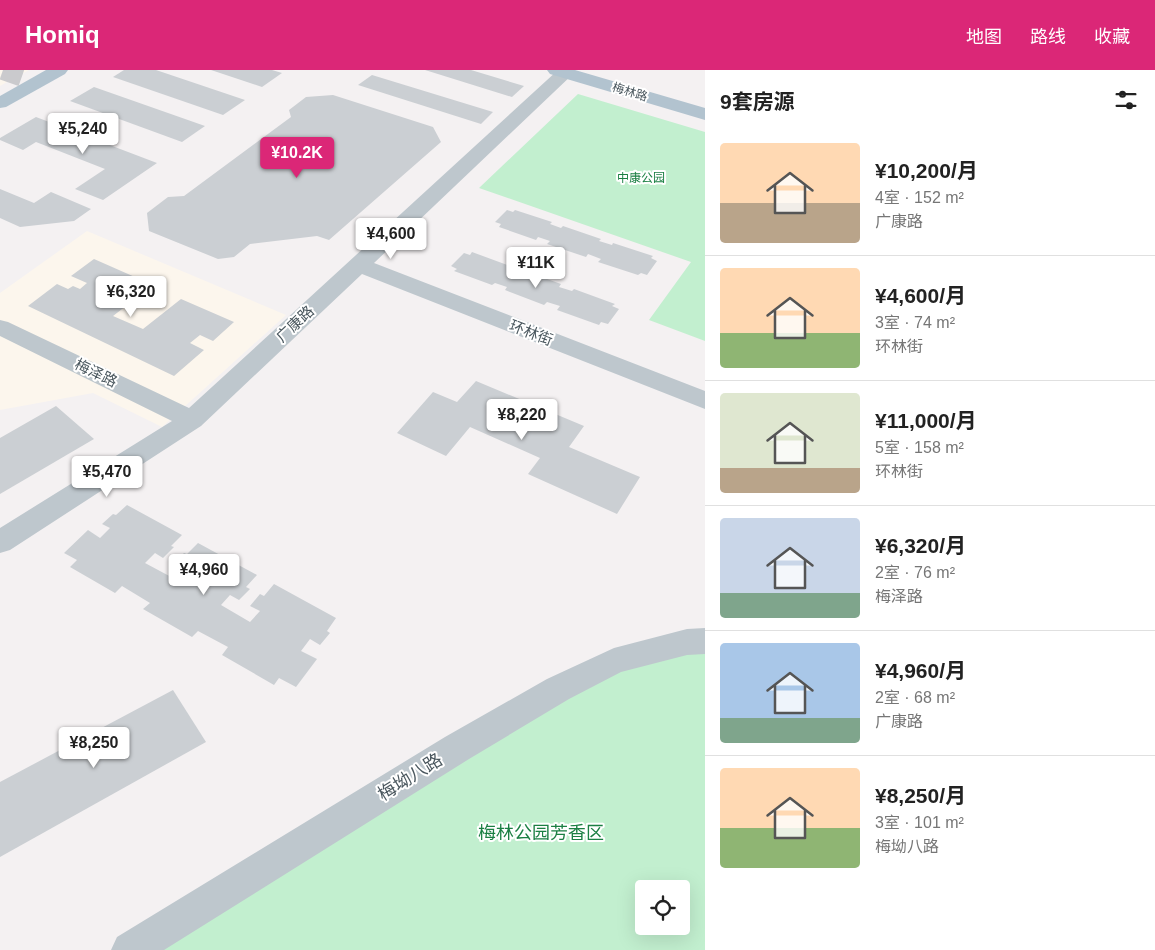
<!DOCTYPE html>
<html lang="zh">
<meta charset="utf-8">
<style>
:root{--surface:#fff;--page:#f2f2f2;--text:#222;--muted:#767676;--line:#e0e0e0;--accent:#db2777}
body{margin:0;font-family:Helvetica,"Noto Sans SC",sans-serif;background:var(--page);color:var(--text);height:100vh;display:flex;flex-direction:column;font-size:19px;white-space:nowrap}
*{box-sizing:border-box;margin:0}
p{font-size:16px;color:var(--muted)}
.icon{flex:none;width:28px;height:28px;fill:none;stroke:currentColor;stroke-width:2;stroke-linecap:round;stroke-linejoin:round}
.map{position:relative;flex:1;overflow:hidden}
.drawer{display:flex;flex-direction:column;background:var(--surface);width:450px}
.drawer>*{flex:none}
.controls{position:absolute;left:635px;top:810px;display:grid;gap:10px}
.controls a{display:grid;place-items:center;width:55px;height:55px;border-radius:5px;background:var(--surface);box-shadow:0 5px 20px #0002;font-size:25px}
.price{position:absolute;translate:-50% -42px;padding:0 11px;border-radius:5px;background:#fff;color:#222;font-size:16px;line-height:32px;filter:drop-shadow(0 1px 2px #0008)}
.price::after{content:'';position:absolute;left:50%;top:30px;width:15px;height:11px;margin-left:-8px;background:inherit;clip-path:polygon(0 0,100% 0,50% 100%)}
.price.active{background:var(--accent);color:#fff}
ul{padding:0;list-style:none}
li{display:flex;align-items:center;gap:15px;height:125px;padding:0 15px}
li+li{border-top:1px solid var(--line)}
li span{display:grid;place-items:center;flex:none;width:140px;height:100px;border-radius:5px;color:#555}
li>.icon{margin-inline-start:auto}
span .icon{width:60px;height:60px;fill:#fffc;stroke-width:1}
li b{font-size:21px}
h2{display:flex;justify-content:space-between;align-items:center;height:60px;padding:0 15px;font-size:21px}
header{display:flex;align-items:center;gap:30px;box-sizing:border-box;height:70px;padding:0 25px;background:var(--accent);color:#fff}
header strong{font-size:24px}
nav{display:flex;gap:28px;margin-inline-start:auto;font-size:18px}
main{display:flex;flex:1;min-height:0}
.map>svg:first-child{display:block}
.commercial{fill:#fcf6ed}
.green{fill:#c2efcf;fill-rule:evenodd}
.building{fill:#cbcfd3}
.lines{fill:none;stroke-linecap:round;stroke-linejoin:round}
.minor-tunnel{stroke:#cacacd;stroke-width:20;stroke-dasharray:20 10;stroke-linecap:butt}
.minor{fill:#bec7cd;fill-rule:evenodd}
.major{fill:#b2c3cf;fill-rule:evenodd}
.labels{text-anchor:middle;stroke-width:4;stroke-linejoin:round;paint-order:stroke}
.far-street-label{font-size:12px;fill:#4a575e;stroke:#fff}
.far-park-label{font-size:12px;fill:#1b7f43;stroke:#fff}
.street-label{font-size:15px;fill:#4a575e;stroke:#fff}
.near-street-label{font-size:18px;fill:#4a575e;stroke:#fff}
.near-park-label{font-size:18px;fill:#1b7f43;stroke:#fff}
</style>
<header>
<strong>Homiq</strong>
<nav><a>地图</a><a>路线</a><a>收藏</a></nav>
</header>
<main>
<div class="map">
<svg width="705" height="880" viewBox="0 0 705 880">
<rect width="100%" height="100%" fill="#f4f1f2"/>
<g class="commercial">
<polygon points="0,0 29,0 0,16"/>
<polygon points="87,161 286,245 162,357 93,323 0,340 0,223"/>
</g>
<g class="green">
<polygon points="578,24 705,62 705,271 649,250 691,192 479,118"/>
<path d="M 705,571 L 705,880 L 130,880 L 558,619 ZM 644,819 L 681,819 L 681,856 L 644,856 Z"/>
</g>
<g class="building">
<polygon points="124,0 156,0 245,30 223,45 113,7"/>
<polygon points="211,0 272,0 282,3 262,17"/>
<polygon points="425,0 471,0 524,16 512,27"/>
<polygon points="372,5 493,42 481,54 358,15"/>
<polygon points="94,17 205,56 182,72 70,31"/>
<polygon points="333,25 433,57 441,72 329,170 317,166 250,174 234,187 218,189 149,161 147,143 168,127 184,126 291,47 289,40 306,27"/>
<polygon points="36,47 157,93 103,130 75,119 105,99 36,72 23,80 0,70 0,68"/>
<polygon points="0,119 34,133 51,122 91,139 74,151 20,157 0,148"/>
<polygon points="507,140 513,142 515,140 552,152 550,154 561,158 563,156 601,169 599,171 612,175 613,173 653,186 651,188 657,191 647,205 641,203 638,205 598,192 601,189 588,184 586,187 547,174 550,171 538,167 536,170 499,157 501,154 495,152"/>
<polygon points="472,182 510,196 508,198 520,203 522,200 561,214 559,217 572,221 574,219 615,234 612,236 619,239 608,254 601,252 599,255 557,240 560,236 547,232 544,235 505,220 507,217 495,213 492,215 454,201 457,199 451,196 464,183 470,185"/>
<polygon points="94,189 153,215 113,246 143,259 181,229 234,252 213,271 200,265 190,273 204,280 174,306 28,236 57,214 68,219 73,216 80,219 87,213 71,206"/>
<polygon points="476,311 584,356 569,377 640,407 617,444 528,404 540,388 470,357 446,386 397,363 433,322 457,332"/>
<polygon points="56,336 94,369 0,424 0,368"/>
<polygon points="127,435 182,465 171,476 174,477 163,488 155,483 145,493 173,508 182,499 174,493 184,483 187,484 198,473 257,505 246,517 250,519 239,530 230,525 221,535 250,552 260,541 250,536 260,524 264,526 274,514 336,548 327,561 330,563 320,575 310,569 301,581 317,589 296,617 279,608 274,615 222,585 228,577 198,561 192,567 143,539 150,533 122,516 115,523 70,497 77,490 64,483 88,460 100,468 110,458 102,454 113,444 116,445"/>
<polygon points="173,620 206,672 0,787 0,712"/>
</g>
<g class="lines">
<polyline class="minor-tunnel" points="3,0 23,7"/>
<g class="minor">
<polygon points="558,0 572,0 574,3 374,193 705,321 705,339 362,204 201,356 10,480 0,483 0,458 172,351 0,266 0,250 8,252 189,338"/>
<polygon points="705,558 705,584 687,585 621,602 569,629 469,689 164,880 111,880 117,867 445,667 547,609 614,578 687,559"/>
</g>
<g class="major">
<polygon points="46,0 68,0 65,4 6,37 0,38 0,26"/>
<polygon points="547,0 575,0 705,38 705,50 550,4"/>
</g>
</g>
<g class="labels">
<g class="far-street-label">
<text transform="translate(630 22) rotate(17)" y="4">梅林路</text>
</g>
<g class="far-park-label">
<text x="641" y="112">中康公园</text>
</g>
<g class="street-label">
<text transform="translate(295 254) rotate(-43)" y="5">广康路</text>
<text transform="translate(531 263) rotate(21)" y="5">环林街</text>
<text transform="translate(96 303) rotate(26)" y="5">梅泽路</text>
</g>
<g class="near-street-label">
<text transform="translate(410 707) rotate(-32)" y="6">梅坳八路</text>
</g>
<g class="near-park-label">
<text x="541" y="769">梅林公园芳香区</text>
</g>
</g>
</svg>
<div class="controls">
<a><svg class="icon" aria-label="locate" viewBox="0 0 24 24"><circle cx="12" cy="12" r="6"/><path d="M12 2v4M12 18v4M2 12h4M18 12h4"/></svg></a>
</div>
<b class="price" style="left:83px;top:85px">¥5,240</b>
<b class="price active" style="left:297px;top:109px">¥10.2K</b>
<b class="price" style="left:391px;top:190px">¥4,600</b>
<b class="price" style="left:536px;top:219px">¥11K</b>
<b class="price" style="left:131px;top:248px">¥6,320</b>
<b class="price" style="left:522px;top:371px">¥8,220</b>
<b class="price" style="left:107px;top:428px">¥5,470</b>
<b class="price" style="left:204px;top:526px">¥4,960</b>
<b class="price" style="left:94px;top:699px">¥8,250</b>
</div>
<section class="drawer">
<h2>9套房源<svg class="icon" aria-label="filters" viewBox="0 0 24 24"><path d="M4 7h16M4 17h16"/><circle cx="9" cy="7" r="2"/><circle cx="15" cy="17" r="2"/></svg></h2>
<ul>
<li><span style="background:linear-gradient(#ffd9b3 60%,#b9a48a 0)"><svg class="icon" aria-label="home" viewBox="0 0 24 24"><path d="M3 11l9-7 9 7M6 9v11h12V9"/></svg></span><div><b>¥10,200/月</b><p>4室 · 152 m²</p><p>广康路</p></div></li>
<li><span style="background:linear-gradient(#ffd9b3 65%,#8fb573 0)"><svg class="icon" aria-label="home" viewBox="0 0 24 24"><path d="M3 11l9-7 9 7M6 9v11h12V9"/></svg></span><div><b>¥4,600/月</b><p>3室 · 74 m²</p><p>环林街</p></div></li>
<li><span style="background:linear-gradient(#dfe7d0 75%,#b9a48a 0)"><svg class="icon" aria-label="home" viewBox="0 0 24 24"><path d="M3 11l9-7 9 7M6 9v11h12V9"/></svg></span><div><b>¥11,000/月</b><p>5室 · 158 m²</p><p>环林街</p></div></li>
<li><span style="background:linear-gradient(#c9d6e8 75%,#7fa58c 0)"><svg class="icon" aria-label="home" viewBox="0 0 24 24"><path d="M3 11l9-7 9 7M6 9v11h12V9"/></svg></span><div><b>¥6,320/月</b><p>2室 · 76 m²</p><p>梅泽路</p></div></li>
<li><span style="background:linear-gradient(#a9c7e8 75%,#7fa58c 0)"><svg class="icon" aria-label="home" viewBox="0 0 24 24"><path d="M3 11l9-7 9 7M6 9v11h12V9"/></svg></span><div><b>¥4,960/月</b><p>2室 · 68 m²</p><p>广康路</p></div></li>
<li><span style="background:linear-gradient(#ffd9b3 60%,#8fb573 0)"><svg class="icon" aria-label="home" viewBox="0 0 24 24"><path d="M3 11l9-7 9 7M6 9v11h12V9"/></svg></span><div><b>¥8,250/月</b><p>3室 · 101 m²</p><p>梅坳八路</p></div></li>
</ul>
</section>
</main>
